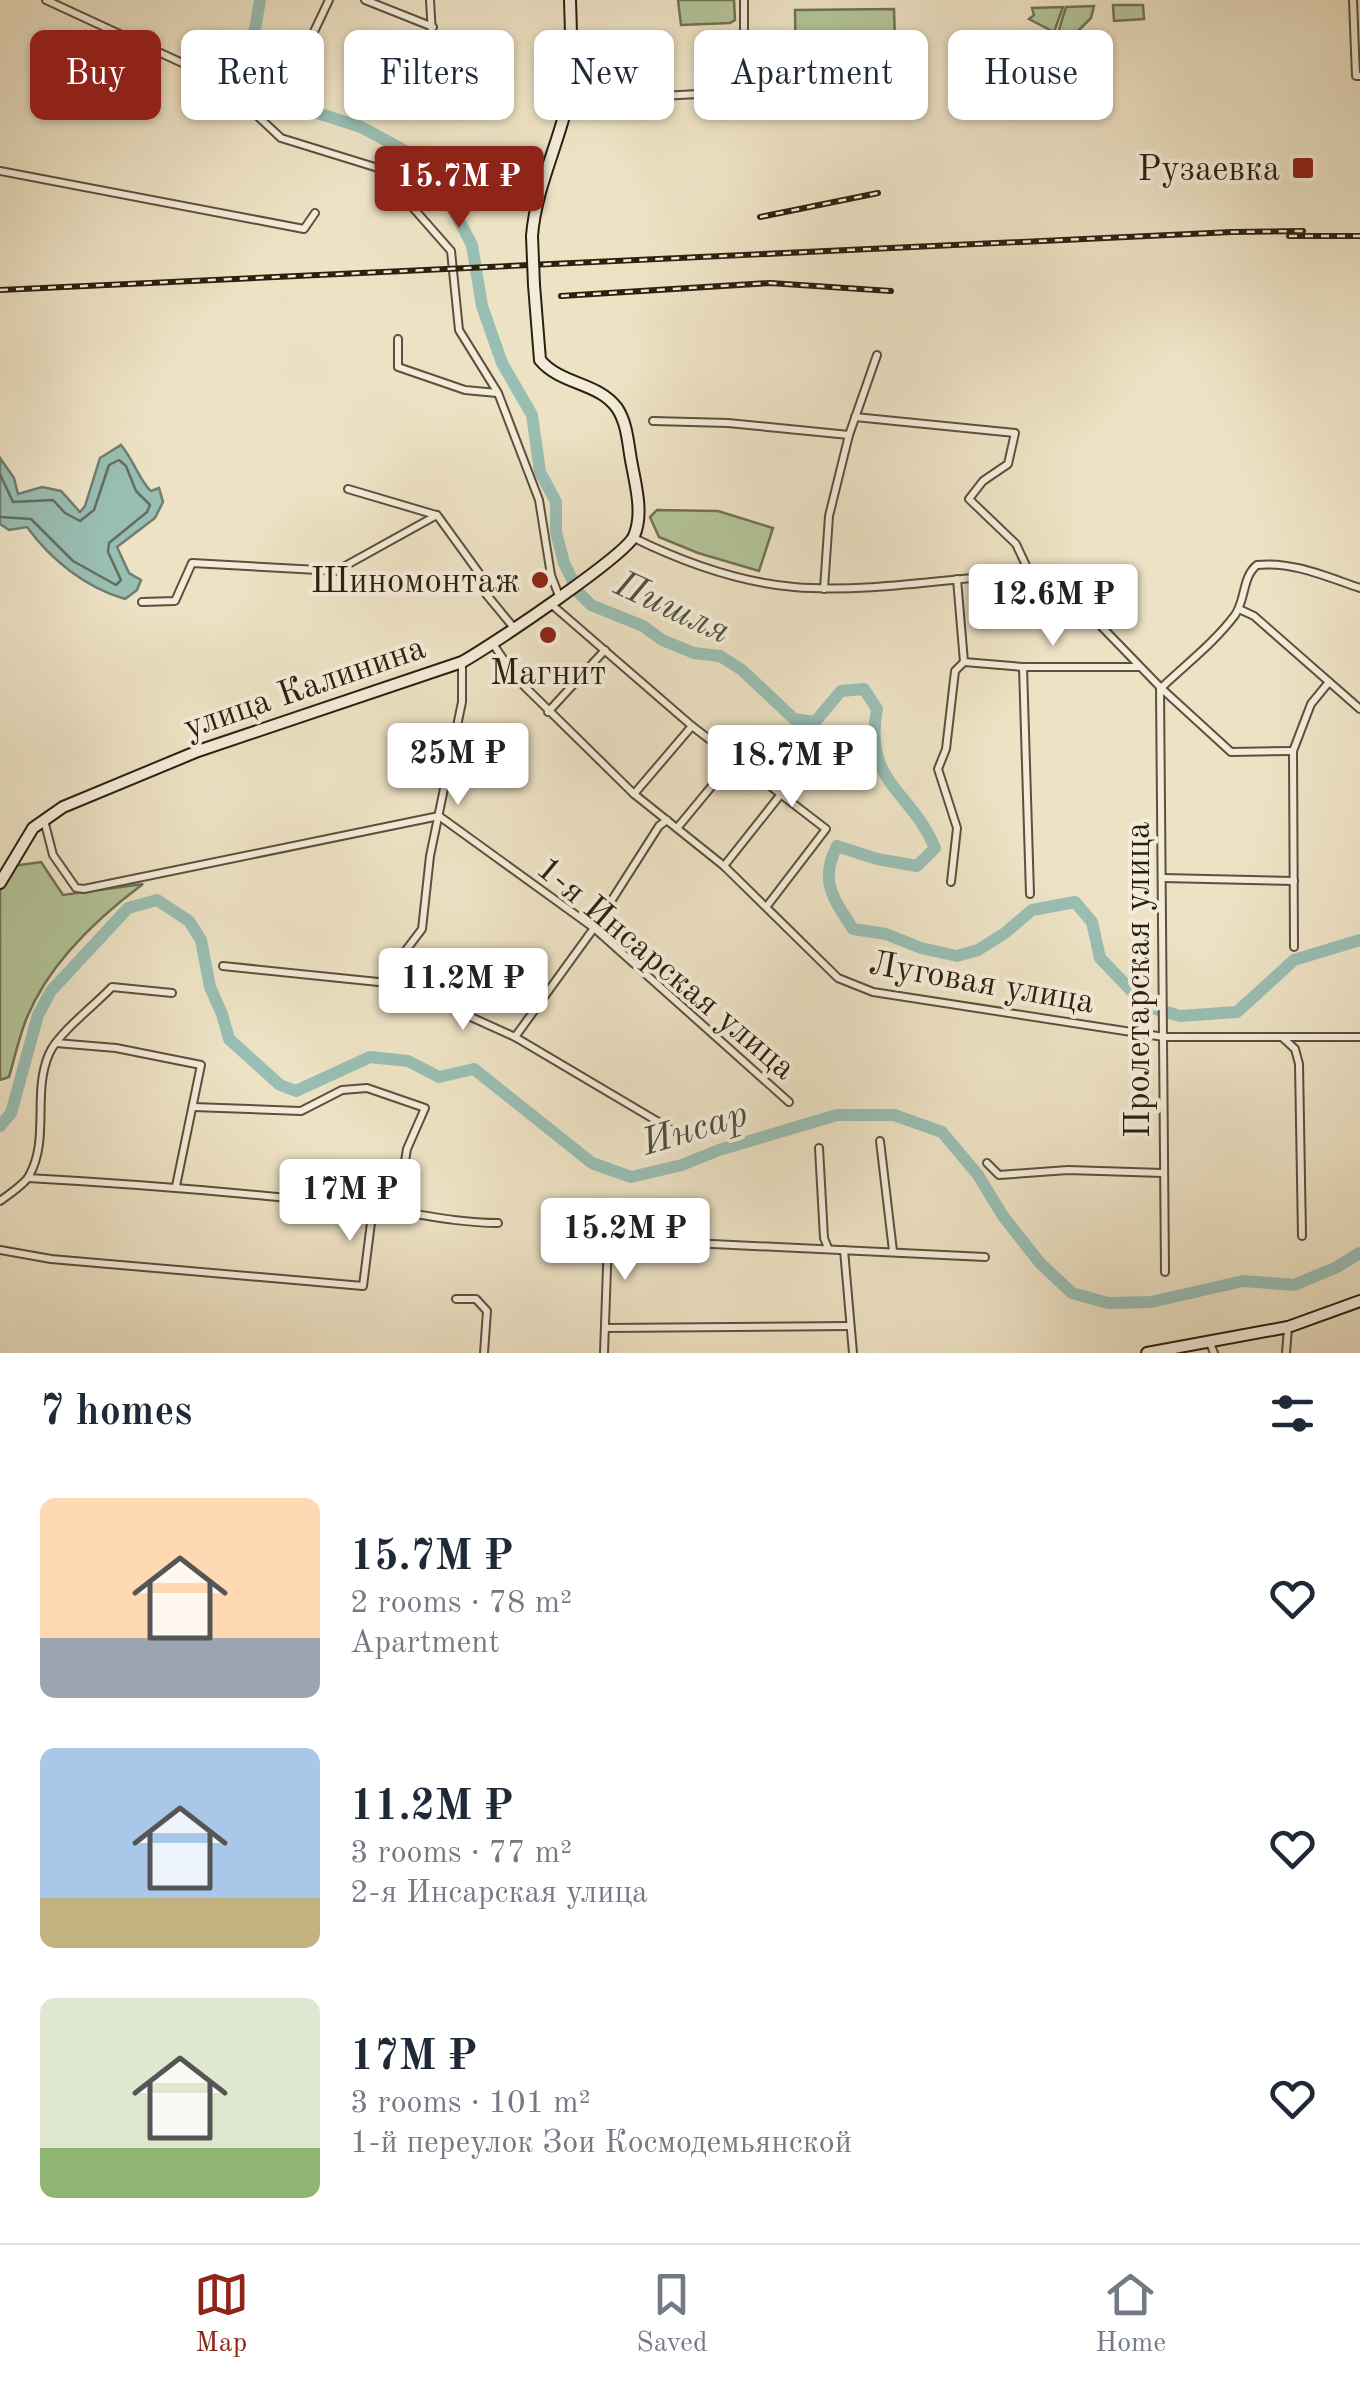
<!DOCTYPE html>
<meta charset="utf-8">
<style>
:root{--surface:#fff;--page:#f2f2f3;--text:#1f2937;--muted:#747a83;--line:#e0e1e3;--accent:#8f2418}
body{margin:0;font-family:"Old Standard TT",serif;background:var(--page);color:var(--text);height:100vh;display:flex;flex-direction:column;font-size:38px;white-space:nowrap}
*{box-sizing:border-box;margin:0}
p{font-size:32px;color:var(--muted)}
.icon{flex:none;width:55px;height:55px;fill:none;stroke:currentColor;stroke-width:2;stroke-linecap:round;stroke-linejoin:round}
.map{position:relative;height:1353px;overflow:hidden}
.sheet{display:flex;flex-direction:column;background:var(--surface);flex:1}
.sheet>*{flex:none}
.hud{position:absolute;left:30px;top:30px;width:1300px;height:90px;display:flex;gap:20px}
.price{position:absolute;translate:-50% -85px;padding:0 22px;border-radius:10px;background:#fff;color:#222;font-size:32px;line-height:65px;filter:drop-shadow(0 2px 5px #0008)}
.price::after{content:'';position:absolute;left:50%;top:60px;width:30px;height:22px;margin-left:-15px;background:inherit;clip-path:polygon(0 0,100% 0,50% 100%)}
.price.active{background:var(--accent);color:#fff}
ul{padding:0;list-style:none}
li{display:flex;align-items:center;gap:30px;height:250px;padding:0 40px}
li span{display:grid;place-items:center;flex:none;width:280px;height:200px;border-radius:15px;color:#555}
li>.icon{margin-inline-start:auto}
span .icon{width:120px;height:120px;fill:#fffc;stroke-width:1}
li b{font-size:42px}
h2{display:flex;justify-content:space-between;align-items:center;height:120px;padding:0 40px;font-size:42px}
.chip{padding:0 35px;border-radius:15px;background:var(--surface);box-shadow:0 2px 8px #0004;font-size:35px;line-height:90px}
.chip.active{background:var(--accent);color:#fff}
.menu{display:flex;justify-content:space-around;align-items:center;height:140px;border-top:2px solid var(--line);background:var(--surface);font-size:28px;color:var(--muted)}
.menu a{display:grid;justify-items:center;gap:5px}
.menu .active{color:var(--accent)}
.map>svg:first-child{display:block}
.green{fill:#b3c498;stroke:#707254;stroke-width:2.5}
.water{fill:#99beb3;stroke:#6e7e71;stroke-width:2.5}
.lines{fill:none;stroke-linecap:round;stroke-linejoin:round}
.shore{stroke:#636e61;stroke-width:2.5}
.river{stroke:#99beb3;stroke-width:12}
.street-casing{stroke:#5d503c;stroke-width:10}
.secondary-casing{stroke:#2d1f0f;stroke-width:14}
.street{stroke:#f3ecd9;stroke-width:6}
.secondary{stroke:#f3ecd9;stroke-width:10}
.rail-casing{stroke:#2d1f0f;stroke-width:6}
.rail{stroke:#f3ecd9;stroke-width:2.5;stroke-dasharray:8;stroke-linecap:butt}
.secondary-bridge-casing{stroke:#2d1f0f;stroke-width:14;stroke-linecap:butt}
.secondary-bridge{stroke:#f3ecd9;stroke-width:10}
.poi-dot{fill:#8f2418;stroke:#f3ecd9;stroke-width:4}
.labels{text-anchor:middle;stroke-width:8;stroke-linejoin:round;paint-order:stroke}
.poi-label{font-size:35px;fill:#2d1f0f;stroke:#f3ecd9;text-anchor:end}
.street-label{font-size:35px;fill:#2d1f0f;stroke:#f3ecd9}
.water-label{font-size:38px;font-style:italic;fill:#4d4f40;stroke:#f3ecd9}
</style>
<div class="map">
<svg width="1360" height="1353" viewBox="0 0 1360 1353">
<rect width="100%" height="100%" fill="#ede2c4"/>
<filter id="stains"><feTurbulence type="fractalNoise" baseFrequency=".002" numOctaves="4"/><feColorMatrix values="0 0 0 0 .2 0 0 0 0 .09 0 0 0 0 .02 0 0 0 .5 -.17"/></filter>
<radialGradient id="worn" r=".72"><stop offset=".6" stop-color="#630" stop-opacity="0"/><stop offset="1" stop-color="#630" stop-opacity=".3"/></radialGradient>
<g class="green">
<polygon points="678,0 734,0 735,20 730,23 681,25"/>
<polygon points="1113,5 1143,5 1144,19 1114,21"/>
<polygon points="1094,6 1091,18 1077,32 1058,33 1066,7"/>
<polygon points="1063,7 1054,32 1029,19 1034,15 1032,8"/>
<polygon points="894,9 895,41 883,42 883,74 796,75 795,10"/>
<polygon points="657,510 718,511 773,528 759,571 698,553 659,537 650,517"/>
<path d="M 41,862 L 63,895 L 143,884 C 96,919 45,967 24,1025 C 18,1042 14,1060 9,1077 L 0,1080 L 0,891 L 13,866 Z"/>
</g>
<path class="water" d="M 121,445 C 133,459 141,483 151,491 L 159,488 L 163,502 L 155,518 L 117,547 L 129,573 L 141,580 L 137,590 L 125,599 C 85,587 51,560 27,527 L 9,530 L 0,524 L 0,458 L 14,478 L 18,494 L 42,487 L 61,491 L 80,512 L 85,506 L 100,458 Z"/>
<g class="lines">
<polyline class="shore" points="0,474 13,502 53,500 65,513 80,521 94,510 109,465 119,460 126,466 136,491 150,505 147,512 109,543 108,552 121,580 116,585 73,561 31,519 0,517"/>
<g class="river">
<path d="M 260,0 L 253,41 L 263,78 L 305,109 L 361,127 L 413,155 L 444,192 L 472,245 L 482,306 L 502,363 L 532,415 L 540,472 L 556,502 L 556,532 L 564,563 L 579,593 L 591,605 L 643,626 L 662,640 L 694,653 L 720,656 L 742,670 L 794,719 L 815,722 L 841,691 L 864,689 L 877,709 C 863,783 911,790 935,848 L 917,866 L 877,859 L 837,846 C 819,881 833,898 853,929 L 886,934 L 921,948 L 957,956 L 978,950 L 1005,933 L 1032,910 L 1075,902 L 1092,922 L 1100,958 L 1146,1006 L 1180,1016 L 1237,1012 L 1294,960 L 1360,940"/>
<polyline points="0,1126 11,1113 38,1015 51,991 128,908 157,900 189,921 201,940 210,987 222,1014 229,1039 280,1085 296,1091 370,1057 408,1061 439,1077 474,1069 592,1163 631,1177 682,1165 719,1150 837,1115 894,1115 942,1132 978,1175 1003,1216 1040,1263 1072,1293 1108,1303 1151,1302 1243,1281 1294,1285 1337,1267 1360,1253"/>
</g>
<g class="street-casing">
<g id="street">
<polyline points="46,0 219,80 281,138 378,168 451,251 459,330 498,393 539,500 551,575 559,596"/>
<polyline points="365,0 433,27"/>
<polyline points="1353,0 1356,76 1360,76"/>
<polyline points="292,78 329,0"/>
<polyline points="604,99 736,92 744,83 744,0"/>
<polyline points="423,106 434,69 430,0"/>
<polyline points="0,171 304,229 315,213"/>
<polyline points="398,339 398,367 465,390 497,393"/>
<polyline points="855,417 1015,433 1008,464 983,481 969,499 1016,544 1030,574"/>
<polyline points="653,421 728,423 849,435"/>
<polyline points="348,489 436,515"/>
<path d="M 634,538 C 685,563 737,582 794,587 C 863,593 946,579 1016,574 L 1041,577 L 1068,592 L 1161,688 L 1231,752 L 1293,751"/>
<polyline points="824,589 829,516 849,435 877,355"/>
<polyline points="142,602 175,601 192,563 336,571 437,515 479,573 486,594 514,628"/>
<polyline points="551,604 692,726 826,829 767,906"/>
<polyline points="1239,609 1254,616 1360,709"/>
<polyline points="493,644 517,679 634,794 724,866 838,978 873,992 1164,1037 1360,1037"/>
<polyline points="964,662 1023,667 1139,667"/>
<polyline points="1023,667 1030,894"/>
<path d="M 1161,688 C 1185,665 1215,642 1235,615 C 1246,599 1242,577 1257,565 C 1292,561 1327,577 1360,588"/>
<polyline points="1160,689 1165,1272"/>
<polyline points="548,712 605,650"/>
<polyline points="634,794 692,726"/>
<polyline points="44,820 53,855 76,888 84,889 439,816 594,928 789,1102"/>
<polyline points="678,827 735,758"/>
<polyline points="724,866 831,731"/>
<polyline points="1163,878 1294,881"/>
<polyline points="951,882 957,828 938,769 946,749 955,671 964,662 957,579"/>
<polyline points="1294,947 1293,751 1311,704 1329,682"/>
<polyline points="223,966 398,984 515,1037 689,1140"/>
<polyline points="398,984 400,958 422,929 430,856 462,702 462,663"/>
<polyline points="496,986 533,1011"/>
<polyline points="515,1037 594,928 659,826 667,820"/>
<polyline points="1282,1037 1295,1049 1299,1064 1302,1236"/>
<polyline points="56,1043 116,1048 201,1065 176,1186"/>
<polyline points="193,1107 301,1111 342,1090 367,1088 425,1108 407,1149 397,1210"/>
<polyline points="880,1141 893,1251"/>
<polyline points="819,1148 824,1238 828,1248"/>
<polyline points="987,1163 999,1175 1068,1170 1163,1173"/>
<path d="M 28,1178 C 138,1184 246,1193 355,1205 C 403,1210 450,1223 498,1223"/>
<path d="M 0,1201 C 9,1194 24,1185 29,1176 C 50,1139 32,1093 49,1054 C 58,1033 95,1005 112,987 L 172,993"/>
<polyline points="602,1217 608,1239 604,1353"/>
<polyline points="608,1239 985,1257"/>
<polyline points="0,1250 51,1259 363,1286 373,1207"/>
<polyline points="844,1250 853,1353"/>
<polyline points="456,1299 476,1299 487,1311 484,1353"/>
<polyline points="606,1328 850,1326"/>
<polyline points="1210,1343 1214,1353"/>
<polyline points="1286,1353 1288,1328"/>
</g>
</g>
<g class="secondary-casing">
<g id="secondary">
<path d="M 532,236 C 535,195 553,156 564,116 C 574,79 571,38 570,0"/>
<path d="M 0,883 L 33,828 L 63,807 L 198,751 L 462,662 C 488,648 625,556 634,536 C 644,513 635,483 631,460 C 628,443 627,423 617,408 C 598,382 561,385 540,360 L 534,285"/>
<polyline points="1147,1353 1288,1327 1360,1301"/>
</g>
</g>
<use href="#street" class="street"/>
<use href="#secondary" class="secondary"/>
<g class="rail-casing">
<g id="rail">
<polyline points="760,217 878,193"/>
<polyline points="1289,236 1360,236"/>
<polyline points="0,290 1232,232 1303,231"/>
<polyline points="561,296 770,283 891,291"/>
</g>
</g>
<use href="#rail" class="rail"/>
<g class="secondary-bridge-casing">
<polyline id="secondary-bridge" points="532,236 534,285"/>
</g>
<use href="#secondary-bridge" class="secondary-bridge"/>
</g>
<g class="poi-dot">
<rect x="1291" y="156" width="24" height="24" rx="5"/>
<circle cx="540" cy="580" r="10"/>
<circle cx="548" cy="635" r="10"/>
</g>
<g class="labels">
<g class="poi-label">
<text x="1280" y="180">Рузаевка</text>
<text x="520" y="592">Шиномонтаж</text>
<text x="548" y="684" text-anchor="middle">Магнит</text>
</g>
<g class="street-label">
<text transform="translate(304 686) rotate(-19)" y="12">улица Калинина</text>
<text transform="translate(667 967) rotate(40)" y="12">1-я Инсарская улица</text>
<text transform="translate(1137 980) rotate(-90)" y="12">Пролетарская улица</text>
<text transform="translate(982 981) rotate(10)" y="12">Луговая улица</text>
</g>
<g class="water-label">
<text transform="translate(673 606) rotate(25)" y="13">Пишля</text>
<text transform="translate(694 1127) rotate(-17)" y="13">Инсар</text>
</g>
</g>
<rect width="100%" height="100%" filter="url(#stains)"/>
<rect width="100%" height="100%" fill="url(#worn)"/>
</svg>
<b class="price active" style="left:459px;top:231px">15.7M ₽</b>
<b class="price" style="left:1053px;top:649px">12.6M ₽</b>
<b class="price" style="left:458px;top:808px">25M ₽</b>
<b class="price" style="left:792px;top:810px">18.7M ₽</b>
<b class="price" style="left:463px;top:1033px">11.2M ₽</b>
<b class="price" style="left:350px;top:1244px">17M ₽</b>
<b class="price" style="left:625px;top:1283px">15.2M ₽</b>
<div class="hud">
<a class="chip active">Buy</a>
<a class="chip">Rent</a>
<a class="chip">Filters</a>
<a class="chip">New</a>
<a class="chip">Apartment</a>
<a class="chip">House</a>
</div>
</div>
<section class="sheet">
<h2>7 homes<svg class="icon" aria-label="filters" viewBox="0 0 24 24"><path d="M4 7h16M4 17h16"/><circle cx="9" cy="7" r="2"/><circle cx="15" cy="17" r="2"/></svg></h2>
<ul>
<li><span style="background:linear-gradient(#ffd9b3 70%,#9aa5b1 0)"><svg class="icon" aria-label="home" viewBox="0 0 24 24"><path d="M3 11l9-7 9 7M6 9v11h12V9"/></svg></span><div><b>15.7M ₽</b><p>2 rooms · 78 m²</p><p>Apartment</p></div><svg class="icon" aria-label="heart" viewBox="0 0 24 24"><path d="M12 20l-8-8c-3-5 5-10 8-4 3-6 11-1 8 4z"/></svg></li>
<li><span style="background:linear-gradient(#a9c7e8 75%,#c2b280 0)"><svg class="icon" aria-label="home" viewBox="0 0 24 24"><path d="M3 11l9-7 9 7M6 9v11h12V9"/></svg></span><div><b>11.2M ₽</b><p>3 rooms · 77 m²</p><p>2-я Инсарская улица</p></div><svg class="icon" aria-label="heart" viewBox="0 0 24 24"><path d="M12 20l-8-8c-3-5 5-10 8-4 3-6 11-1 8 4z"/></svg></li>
<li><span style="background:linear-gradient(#dfe7d0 75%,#8fb573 0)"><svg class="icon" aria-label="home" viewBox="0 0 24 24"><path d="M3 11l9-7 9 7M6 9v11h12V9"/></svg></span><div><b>17M ₽</b><p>3 rooms · 101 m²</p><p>1-й переулок Зои Космодемьянской</p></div><svg class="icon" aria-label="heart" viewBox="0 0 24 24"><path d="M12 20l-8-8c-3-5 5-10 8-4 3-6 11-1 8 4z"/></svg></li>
</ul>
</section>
<nav class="menu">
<a class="active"><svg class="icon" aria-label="map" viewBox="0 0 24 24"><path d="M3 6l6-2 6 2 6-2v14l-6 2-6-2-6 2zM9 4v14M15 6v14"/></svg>Map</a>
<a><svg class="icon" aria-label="saved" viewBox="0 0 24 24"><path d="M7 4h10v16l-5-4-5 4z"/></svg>Saved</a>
<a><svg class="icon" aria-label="home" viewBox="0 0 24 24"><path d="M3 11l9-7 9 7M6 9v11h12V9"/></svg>Home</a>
</nav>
